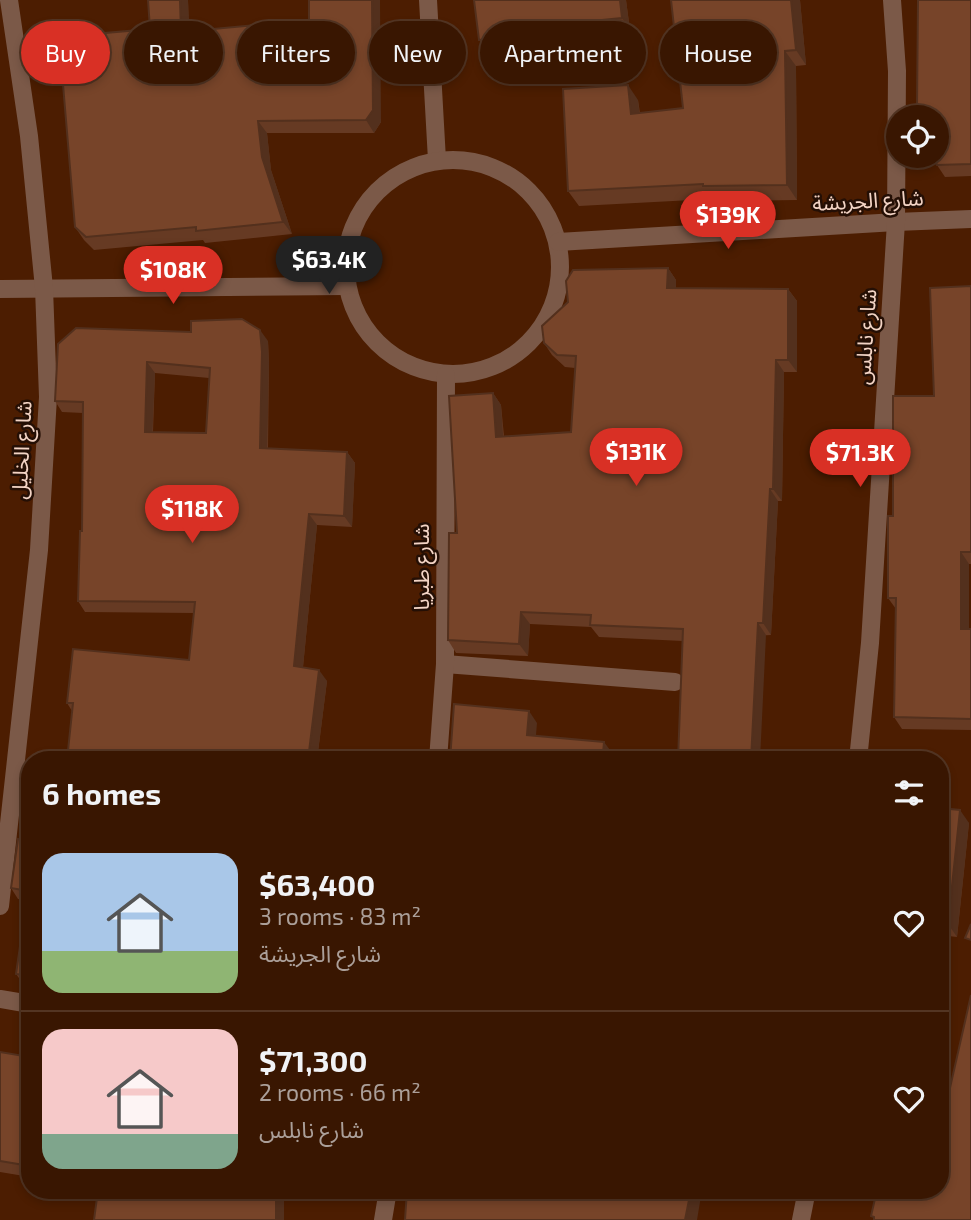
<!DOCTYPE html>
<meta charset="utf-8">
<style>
:root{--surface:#391601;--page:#442310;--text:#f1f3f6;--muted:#ab9f99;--line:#533523;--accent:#d93025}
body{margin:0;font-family:"Exo 2","Noto Sans Arabic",sans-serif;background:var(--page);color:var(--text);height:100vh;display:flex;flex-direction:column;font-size:26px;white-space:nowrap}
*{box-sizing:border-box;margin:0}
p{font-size:23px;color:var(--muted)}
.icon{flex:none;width:38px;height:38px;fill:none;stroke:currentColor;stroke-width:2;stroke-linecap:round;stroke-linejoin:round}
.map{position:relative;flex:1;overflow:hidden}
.panel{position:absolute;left:21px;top:751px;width:928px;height:448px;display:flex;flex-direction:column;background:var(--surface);border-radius:28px;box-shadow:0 4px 10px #0003,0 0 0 2px var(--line)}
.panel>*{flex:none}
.hud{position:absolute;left:21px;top:21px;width:929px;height:63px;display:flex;gap:14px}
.controls{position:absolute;left:886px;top:105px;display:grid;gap:14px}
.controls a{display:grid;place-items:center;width:63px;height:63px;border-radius:50%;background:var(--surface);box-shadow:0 4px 10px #0003,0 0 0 2px var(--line);font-size:35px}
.price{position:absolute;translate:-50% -60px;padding:0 16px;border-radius:24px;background:var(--accent);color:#fff;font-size:23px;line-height:46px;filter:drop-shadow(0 2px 4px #0008)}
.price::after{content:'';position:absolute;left:50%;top:42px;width:21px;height:16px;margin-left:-10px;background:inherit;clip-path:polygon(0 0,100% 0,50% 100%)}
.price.on{background:#222;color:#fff}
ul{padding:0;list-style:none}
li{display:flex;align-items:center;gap:21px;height:175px;padding:0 21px}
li+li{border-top:2px solid var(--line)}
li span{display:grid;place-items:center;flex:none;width:196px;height:140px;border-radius:21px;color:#555}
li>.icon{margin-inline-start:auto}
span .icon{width:84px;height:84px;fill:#fffc;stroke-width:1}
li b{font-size:30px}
h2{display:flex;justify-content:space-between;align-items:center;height:84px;padding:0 21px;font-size:30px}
.chip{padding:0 24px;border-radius:32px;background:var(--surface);box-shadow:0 4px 10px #0003,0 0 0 2px var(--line);font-size:24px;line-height:63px}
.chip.on{background:var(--accent);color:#fff}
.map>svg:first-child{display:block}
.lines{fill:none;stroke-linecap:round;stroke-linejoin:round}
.minor{stroke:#7b5948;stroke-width:18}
.wall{fill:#663a23;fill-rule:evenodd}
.shaded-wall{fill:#53301d}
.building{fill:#774429;stroke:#53301d;stroke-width:2;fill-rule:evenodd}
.labels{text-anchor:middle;stroke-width:5;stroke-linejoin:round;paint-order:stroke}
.street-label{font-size:21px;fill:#f3d4c5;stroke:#240f05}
</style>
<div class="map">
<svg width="971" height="1220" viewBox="0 0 971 1220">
<rect width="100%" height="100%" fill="#4c1d01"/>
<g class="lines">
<g class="minor">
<polyline points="428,0 437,160"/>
<circle cx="453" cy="267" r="107"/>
<polyline points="558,242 896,222 971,219"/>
<polyline points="0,289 346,286"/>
<polyline points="445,664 675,682"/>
<polyline points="438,760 445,664 446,375"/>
<polyline points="858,760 870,643 896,222 897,71 892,0"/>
<polyline points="0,906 39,550 48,397 44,288 29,136 9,0"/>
<polyline points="0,999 30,1004"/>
<polyline points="383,1220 388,1190"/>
<polyline points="801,1220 807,1190"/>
</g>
</g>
<g class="wall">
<polygon points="148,0 188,0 189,32 381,122 374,133 267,133 271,170 292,234 205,243 203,240 94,250 84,240 75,227 150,29"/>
<polygon points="626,0 630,30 581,35 582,41 487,52 479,40"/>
<polygon points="671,0 800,0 806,65 796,66 797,200 713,201 711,199 579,206 568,191 638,100 640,113 683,108"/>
<polygon points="971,0 971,176 945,177 937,165"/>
<polygon points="668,268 676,280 676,288 788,289 797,301 797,372 784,372 782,501 778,501 771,635 683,641 599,637 591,627 530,624 528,656 456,653 448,640 457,533 493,393 501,405 504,436 571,432 575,368 565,367 552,355 544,343"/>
<polygon points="971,286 971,564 969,564 969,629 971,629 971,730 902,729 894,717 896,609 888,598 893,516"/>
<path d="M 268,341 L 269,363 L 268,448 L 347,452 L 355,463 L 352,527 L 317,525 L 303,667 L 327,681 L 317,760 L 67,760 L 72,711 L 67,703 L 189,660 L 194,613 L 85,612 L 78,601 L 82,531 L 83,413 L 62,412 L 55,401 L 58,344 ZM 155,373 L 209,378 L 206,433 L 153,432 Z"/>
<polygon points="940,808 969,823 957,937 940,935"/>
<polygon points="30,841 30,986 24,985 16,974 26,900 18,899 11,888"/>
<polygon points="0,1052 30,1057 30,1177 0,1172"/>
</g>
<g class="shaded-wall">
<polygon points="180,0 188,0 190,45 181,32"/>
<polygon points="372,0 380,0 381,122 374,133 366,120"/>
<polygon points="620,0 626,0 630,30 622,18"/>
<polygon points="791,0 800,0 806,65 796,50"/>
<polygon points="573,23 581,35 582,41 574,30"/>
<polygon points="785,51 796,66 797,200 787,185"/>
<polygon points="628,85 638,100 641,128 631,114"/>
<polygon points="258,121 267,133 271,170 292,234 283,222 262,157"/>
<polygon points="668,268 676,280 676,300 667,288"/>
<polygon points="788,289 797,301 797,372 788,360"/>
<polygon points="260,330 268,341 269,363 267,459 260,448"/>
<polygon points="776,360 784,372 782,501 773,489"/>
<polygon points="147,362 155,373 152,443 145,432"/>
<polygon points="493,393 501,405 504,449 496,437"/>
<polygon points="347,452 355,463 352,527 344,516"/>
<polygon points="770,489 778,501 771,635 763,623"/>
<polygon points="309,514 317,525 302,677 294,666"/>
<polygon points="961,552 969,564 969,640 961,629"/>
<polygon points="521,612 530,624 528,656 519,644"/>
<polygon points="758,623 766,635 760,760 751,760"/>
<polygon points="319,670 327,681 317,760 308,760"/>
<polygon points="529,711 537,723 535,747 527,735"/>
<polygon points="604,742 613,754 612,760 603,754"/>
<polygon points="960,810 969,823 957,937 948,924"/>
<rect x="276" y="1190" width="8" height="30"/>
<polygon points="691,1190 702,1190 697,1220 685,1220"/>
</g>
<g class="building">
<polygon points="148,0 180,0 181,32 309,20 309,0 372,0 373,110 366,120 258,121 262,157 283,222 196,231 196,227 86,237 75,227 59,37 150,29"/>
<polygon points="474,0 620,0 622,18 573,23 574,30 479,40"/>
<polygon points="671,0 791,0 796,50 785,51 787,185 703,186 703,184 568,191 563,89 628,85 631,114 683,108"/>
<polygon points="918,0 971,0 971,164 937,165 934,156 936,156 936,117 921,117 917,106"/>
<polygon points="668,268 667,288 788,289 788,360 776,360 773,489 770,489 763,623 758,623 751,760 678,760 683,629 590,625 591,615 521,612 519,644 448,640 449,533 457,533 449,396 493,393 496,437 571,432 576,356 557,355 544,343 542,326 568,302 566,281 573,270"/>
<polygon points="971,286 971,552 961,552 961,629 971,629 971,719 894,717 896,598 888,598 888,516 893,516 893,396 934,396 930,288"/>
<path d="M 242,319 L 260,330 L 262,352 L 260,448 L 347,452 L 344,516 L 309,514 L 294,666 L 319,670 L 308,760 L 67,760 L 73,703 L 67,703 L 73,649 L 189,660 L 195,602 L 78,601 L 80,531 L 82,531 L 83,402 L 55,401 L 58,344 L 76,328 L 191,332 L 191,321 ZM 147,362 L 210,368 L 206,433 L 145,432 Z"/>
<polygon points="454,704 529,711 527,735 604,742 603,754 664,760 450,760"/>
<polygon points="940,808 960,810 948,924 940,923"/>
<polygon points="18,839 30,841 30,976 16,974 28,891 11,888"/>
<polygon points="971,924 971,940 965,938"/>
<polygon points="971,995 971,1220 874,1220 874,1217 871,1216 877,1190 940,1190 940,1132"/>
<polygon points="0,1052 30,1057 30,1166 0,1161"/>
<polygon points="98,1190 276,1190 276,1220 94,1220"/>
<polygon points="407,1190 691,1190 685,1220 405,1220"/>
</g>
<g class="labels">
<g class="street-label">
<text transform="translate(868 201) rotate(-3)" y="7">شارع الجريشة</text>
<text transform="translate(866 337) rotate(-86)" y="7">شارع نابلس</text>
<text transform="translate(22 450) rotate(-87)" y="7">شارع الخليل</text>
<text transform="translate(422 567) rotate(-90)" y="7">شارع طبريا</text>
</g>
</g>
</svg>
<div class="controls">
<a><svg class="icon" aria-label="locate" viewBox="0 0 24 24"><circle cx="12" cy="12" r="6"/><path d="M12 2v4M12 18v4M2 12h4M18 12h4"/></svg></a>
</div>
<b class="price" style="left:728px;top:251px">$139K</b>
<b class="price on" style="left:329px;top:296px">$63.4K</b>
<b class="price" style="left:173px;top:306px">$108K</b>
<b class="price" style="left:636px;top:488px">$131K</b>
<b class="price" style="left:860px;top:489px">$71.3K</b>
<b class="price" style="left:192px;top:545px">$118K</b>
<div class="hud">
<a class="chip on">Buy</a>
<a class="chip">Rent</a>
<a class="chip">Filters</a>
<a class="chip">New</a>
<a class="chip">Apartment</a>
<a class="chip">House</a>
</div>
<section class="panel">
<h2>6 homes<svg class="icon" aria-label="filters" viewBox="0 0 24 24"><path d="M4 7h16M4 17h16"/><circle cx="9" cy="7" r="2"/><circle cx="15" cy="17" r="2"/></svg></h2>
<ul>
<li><span style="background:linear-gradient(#a9c7e8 70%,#8fb573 0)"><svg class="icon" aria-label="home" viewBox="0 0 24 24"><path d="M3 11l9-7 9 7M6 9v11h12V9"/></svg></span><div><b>$63,400</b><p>3 rooms · 83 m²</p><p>شارع الجريشة</p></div><svg class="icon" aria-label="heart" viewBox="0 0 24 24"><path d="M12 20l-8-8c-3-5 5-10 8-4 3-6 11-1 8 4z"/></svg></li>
<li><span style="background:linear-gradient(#f6c9c9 75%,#7fa58c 0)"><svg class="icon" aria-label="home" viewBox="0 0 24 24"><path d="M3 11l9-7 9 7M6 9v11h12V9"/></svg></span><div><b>$71,300</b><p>2 rooms · 66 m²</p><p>شارع نابلس</p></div><svg class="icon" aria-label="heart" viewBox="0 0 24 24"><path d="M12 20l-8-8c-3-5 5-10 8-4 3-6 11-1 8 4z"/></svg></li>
</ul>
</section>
</div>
